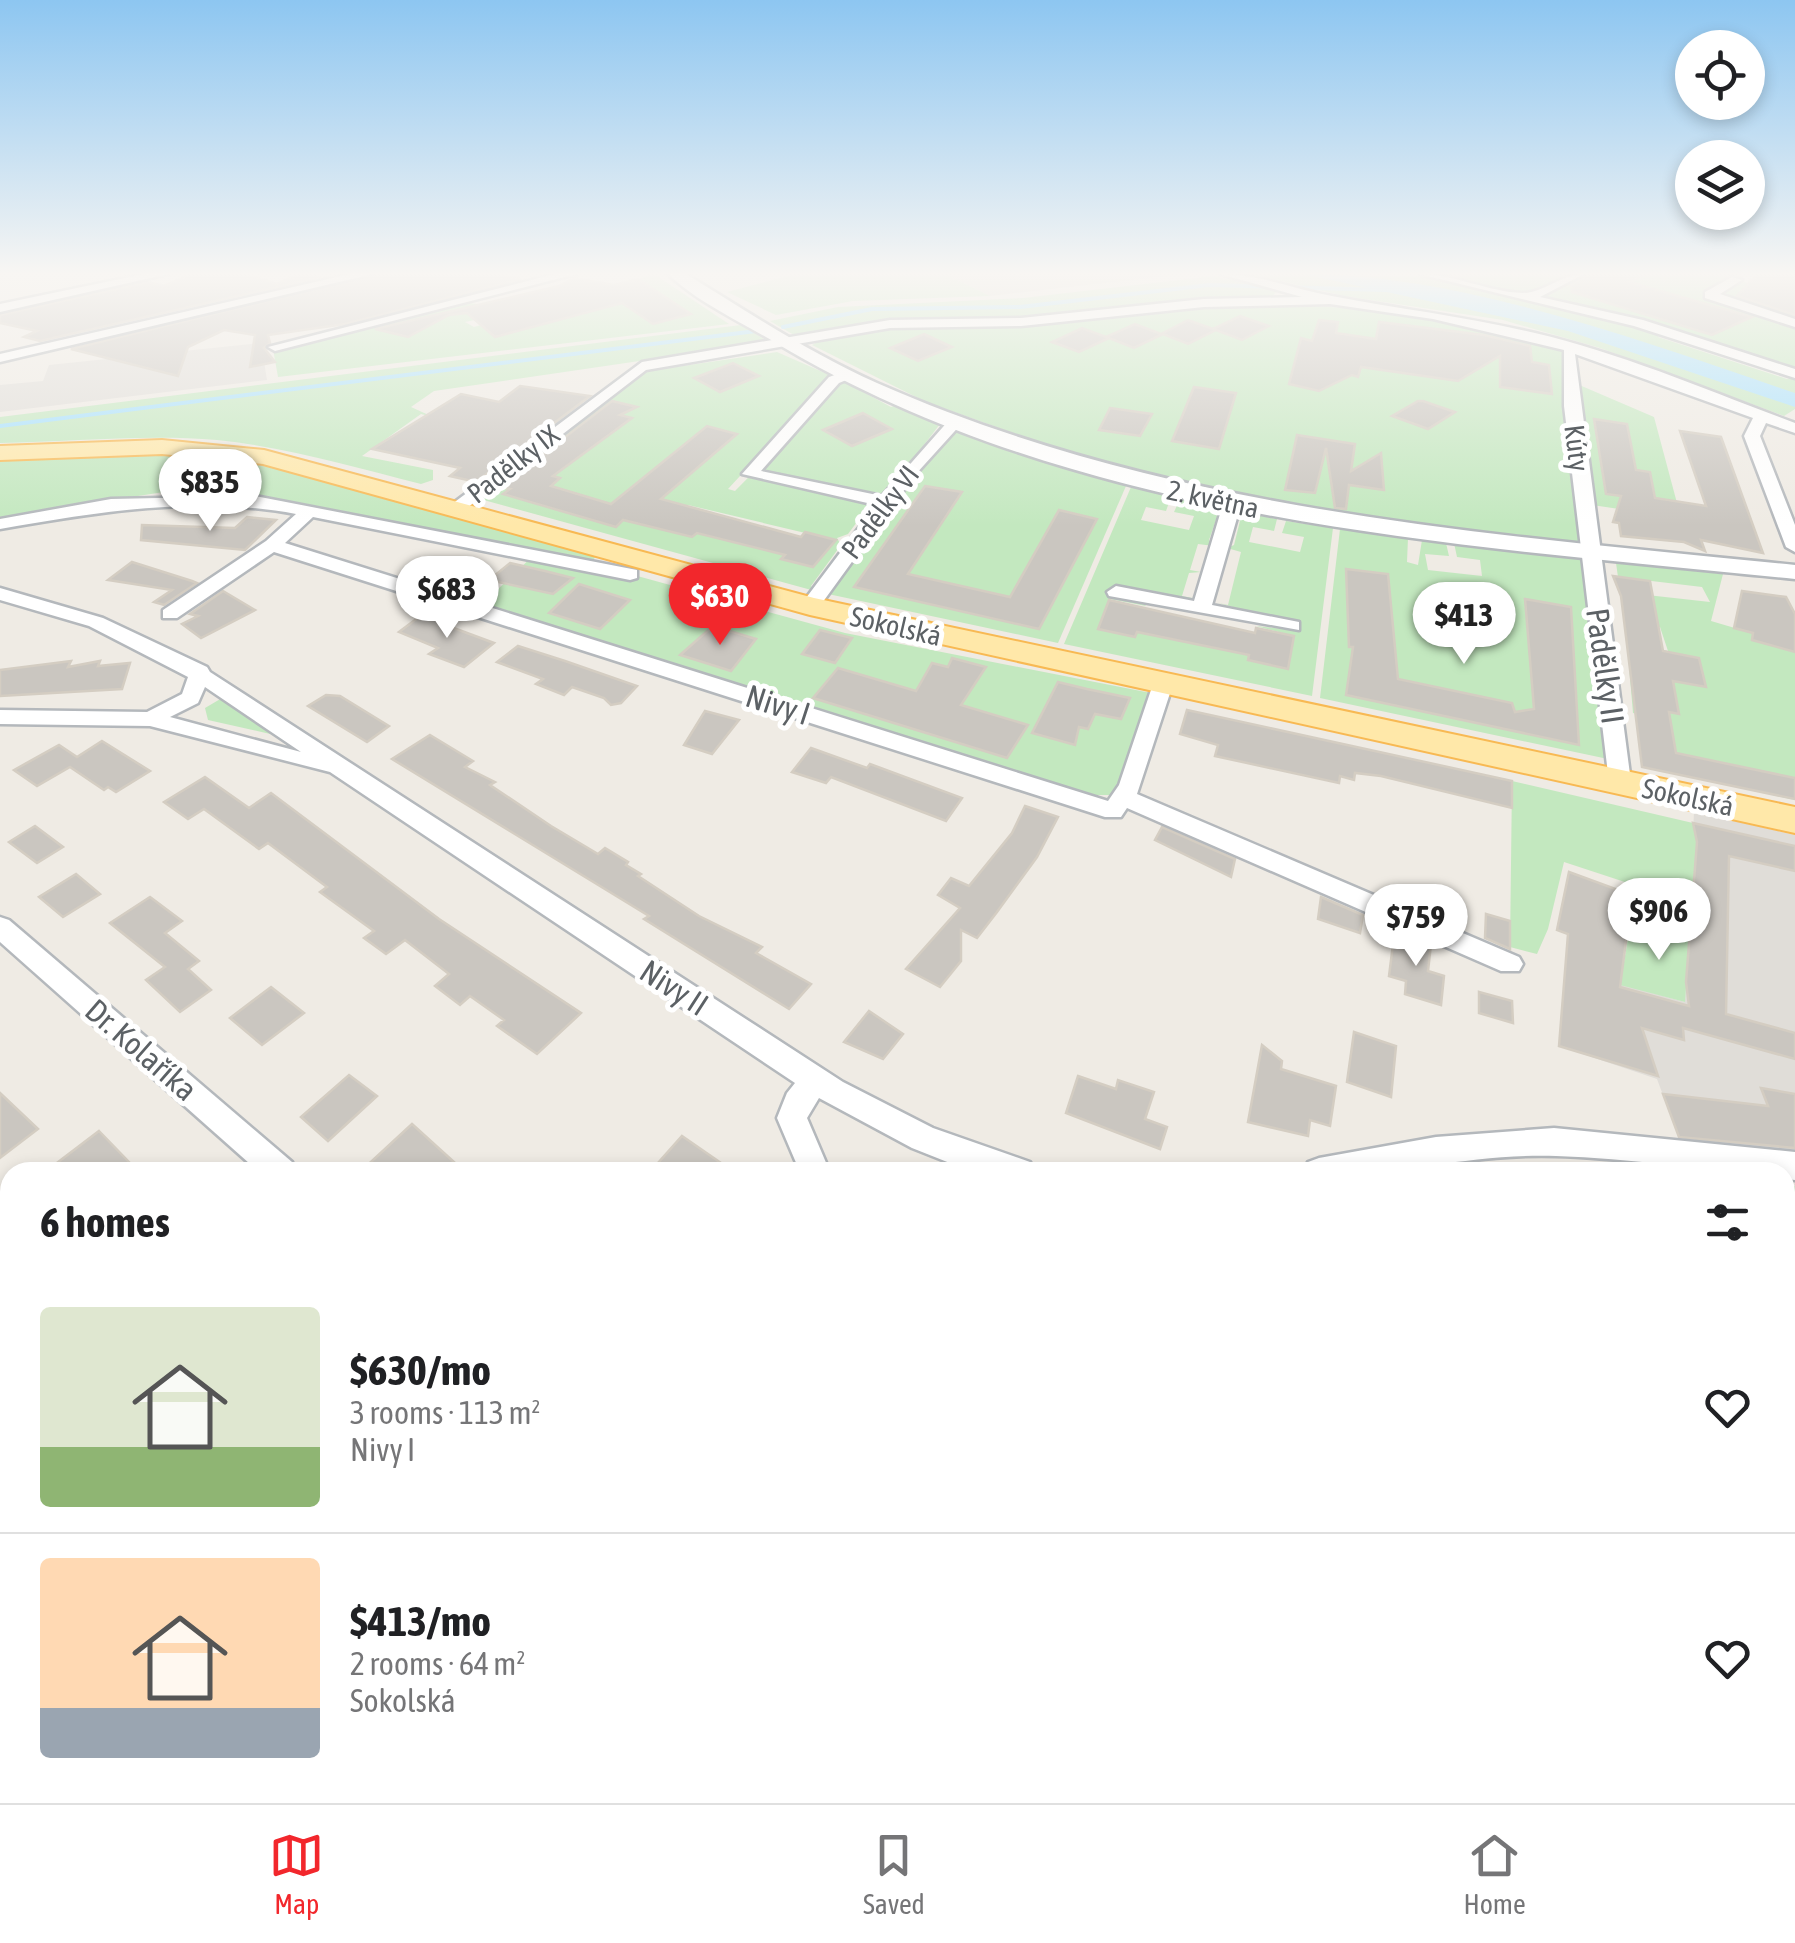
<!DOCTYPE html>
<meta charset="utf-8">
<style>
:root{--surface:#fff;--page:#f2f2f2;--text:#202124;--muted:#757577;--line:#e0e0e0;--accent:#f2272c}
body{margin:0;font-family:"Asap Condensed",sans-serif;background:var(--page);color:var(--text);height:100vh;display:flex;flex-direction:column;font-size:38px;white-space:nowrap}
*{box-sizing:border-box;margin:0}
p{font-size:32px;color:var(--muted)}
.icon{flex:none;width:55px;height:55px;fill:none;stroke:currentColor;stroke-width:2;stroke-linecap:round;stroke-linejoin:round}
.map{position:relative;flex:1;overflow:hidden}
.sheet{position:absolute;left:0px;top:1162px;width:1795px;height:642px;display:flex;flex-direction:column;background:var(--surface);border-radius:30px 30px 0 0;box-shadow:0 5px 15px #0003}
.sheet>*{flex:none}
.controls{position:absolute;left:1675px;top:30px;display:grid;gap:20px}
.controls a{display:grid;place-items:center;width:90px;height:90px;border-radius:50%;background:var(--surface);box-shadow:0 5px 15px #0003;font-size:50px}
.price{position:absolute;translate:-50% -85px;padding:0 22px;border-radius:35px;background:#fff;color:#222;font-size:32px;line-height:65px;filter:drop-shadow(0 2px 5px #0008)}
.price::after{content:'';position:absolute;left:50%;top:60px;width:30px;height:22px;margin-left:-15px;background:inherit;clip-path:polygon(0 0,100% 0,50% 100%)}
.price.active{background:var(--accent);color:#fff}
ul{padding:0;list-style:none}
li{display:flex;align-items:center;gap:30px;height:250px;padding:0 40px}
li+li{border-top:2px solid var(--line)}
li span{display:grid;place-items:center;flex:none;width:280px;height:200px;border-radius:10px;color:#555}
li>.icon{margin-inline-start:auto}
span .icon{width:120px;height:120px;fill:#fffc;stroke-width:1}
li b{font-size:42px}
h2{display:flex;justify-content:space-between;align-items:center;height:120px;padding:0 40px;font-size:42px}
.menu{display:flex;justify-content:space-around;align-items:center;height:140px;border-top:2px solid var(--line);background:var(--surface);font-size:28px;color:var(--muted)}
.menu a{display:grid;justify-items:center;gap:5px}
.menu .active{color:var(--accent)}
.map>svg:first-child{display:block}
.industrial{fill:#e0ddd8}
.education{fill:#dfdad2}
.green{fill:#c3e8bf;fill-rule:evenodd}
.water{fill:#a4e1ff}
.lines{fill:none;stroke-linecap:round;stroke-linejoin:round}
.stream{stroke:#a4e1ff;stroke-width:4}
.building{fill:#cac6c0;stroke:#d4cdc2;stroke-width:2.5}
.minor-casing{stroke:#b4b8bc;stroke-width:5}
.tertiary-casing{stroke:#b4b8bc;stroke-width:5}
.primary-casing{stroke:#f8b953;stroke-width:4}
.minor{fill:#fff;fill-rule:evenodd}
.tertiary{fill:#fff;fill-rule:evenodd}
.primary{fill:#ffe8a9;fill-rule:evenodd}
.labels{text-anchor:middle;stroke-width:10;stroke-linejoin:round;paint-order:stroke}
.far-street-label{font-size:28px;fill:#5c6165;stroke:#fff}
.street-label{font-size:32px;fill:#5c6165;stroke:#fff}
</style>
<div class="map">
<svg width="1795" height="1803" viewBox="0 0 1795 1803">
<rect width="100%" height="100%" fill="#efebe4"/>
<g class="industrial">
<polygon points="261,343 267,380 0,412 0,385 43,381 49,365"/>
<polygon points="1694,812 1795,835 1795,1152 1679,1138 1657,1079 1559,1046 1565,969 1685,1002"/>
</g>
<polygon class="education" points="945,274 1184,274 990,296"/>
<g class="green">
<polygon points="654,274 729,324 278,377 273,349 463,302 490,306 484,318 465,322 474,327"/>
<polygon points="795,274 945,274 990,296 853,301 776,315 727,292"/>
<polygon points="1252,274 1429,277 1660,332 1658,337 1787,379 1795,377 1795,409 1784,416 1600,348 1503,320 1344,296"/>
<polygon points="1435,274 1727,274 1795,304 1795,369 1610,314"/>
<polygon points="1214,276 1277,291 1271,298 794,335 770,321 838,307 1023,298"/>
<path d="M 1252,304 C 1361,305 1469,318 1572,353 L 1577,384 L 1654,417 L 1681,518 L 1592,505 L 1592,546 L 1389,527 L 1089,460 L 926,402 L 812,345 L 829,336 L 896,326 Z"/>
<path d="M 741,325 L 769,342 L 434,391 L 411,407 L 433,417 L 421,414 L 362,456 L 433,470 L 433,480 L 421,484 C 354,467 286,447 217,440 C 144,434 72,442 0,443 L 0,417 Z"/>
<path d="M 777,352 L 832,376 L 728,489 L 735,491 L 843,381 L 891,407 L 896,405 L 940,424 L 873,512 L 869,506 L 848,534 L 837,538 L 841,545 L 811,586 L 815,591 L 480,499 L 642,372 ZM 688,505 L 818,536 L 835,540 L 782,558 L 785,555 L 697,533 L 692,537 L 664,530 Z"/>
<polygon points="950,427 1126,486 1058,643 828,594"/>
<polygon points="128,453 207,455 273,468 597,555 593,560 257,495 164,492 0,517 0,461"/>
<polygon points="1131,487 1171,497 1166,511 1146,507 1141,520 1189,530 1194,516 1174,512 1180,499 1223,509 1223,515 1217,517 1209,540 1214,546 1198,544 1190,570 1201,572 1189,573 1182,596 1198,599 1141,600 1146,606 1110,599 1098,629 1134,637 1137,632 1249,655 1249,661 1287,669 1294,636 1256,626 1295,630 1296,624 1218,603 1228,605 1241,552 1227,548 1234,545 1240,521 1235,517 1239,512 1277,519 1274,531 1253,527 1249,542 1300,552 1304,537 1282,533 1286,521 1333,528 1312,696 1064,644"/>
<polygon points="1340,529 1408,538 1407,562 1418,565 1422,540 1446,543 1449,556 1425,554 1428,570 1482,576 1480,560 1457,557 1454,543 1584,557 1608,759 1320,698"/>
<polygon points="535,554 630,574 845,633 1151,693 1119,782 1110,795 1090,795 480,606"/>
<polygon points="1616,563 1723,574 1711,621 1745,631 1755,618 1752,639 1795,652 1795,800 1705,780 1676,753 1670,720 1633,713 1627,643 1668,651 1660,627 1625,620 1620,592 1710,602 1702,587 1618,577"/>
<polygon points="222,698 279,736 208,720 205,708"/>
<polygon points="1512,781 1693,823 1700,860 1695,860 1685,1002 1620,985 1637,886 1564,862 1548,929 1537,954 1510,947"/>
<polygon points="1519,1165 1679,1172 1418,1172"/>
<polygon points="1785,1185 1795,1186 1795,1803 1350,1803 1349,1795 1785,1795"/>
<polygon points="0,1671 10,1685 10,1795 90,1795 96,1803 0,1803"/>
</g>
<path class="water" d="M 1303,274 C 1462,274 1645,342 1795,393 L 1795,407 L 1568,331 Z"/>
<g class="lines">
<g class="stream">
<polyline points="783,327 872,309 1020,307 1209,285 1385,290"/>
<polyline points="0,426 764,330"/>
</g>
</g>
<g class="building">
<polygon points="191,274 245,274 277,284 298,274 321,277 40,341 24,337 37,331 0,323 0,315 148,282 164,286"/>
<polygon points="377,274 494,274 521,279 345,324 268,335 270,343 264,348 275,362 250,367 255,335 224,330 188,347 178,376 71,349"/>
<polygon points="1588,274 1647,274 1629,282 1752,317 1712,335 1572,292 1571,285"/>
<polygon points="1757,274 1795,274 1795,315 1737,296"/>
<polygon points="574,278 614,285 638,279 691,314 653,324 622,303 495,337 467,313 449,315 408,337 375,329 559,286"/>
<polygon points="1240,316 1269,326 1242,340 1216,330 1188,344 1163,334 1134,348 1109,338 1079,352 1052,342 1082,328 1106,337 1135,324 1161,334 1188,320 1213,329"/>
<polygon points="1319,320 1338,322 1336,333 1376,339 1379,322 1484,335 1530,346 1532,362 1549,365 1552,394 1500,387 1500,356 1458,381 1361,367 1358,377 1352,375 1319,391 1289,384 1301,338 1312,341"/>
<polygon points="924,334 952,347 918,361 890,348"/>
<polygon points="733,363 759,376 720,392 694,378"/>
<polygon points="520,386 590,396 476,482 450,476 460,468 372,449 461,394 499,402"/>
<polygon points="1194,387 1236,393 1219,449 1172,441"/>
<polygon points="612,401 637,407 620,415 632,418 553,476 560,478 551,486 611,504 707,426 737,434 661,499 801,537 805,532 836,540 813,567 781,559 785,555 697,533 692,537 623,520 616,527 503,494 510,489 500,487"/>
<polygon points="1418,401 1423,401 1455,412 1428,429 1392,416"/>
<polygon points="1110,408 1152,414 1140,436 1099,430"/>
<polygon points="863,413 892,429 852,446 823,430"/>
<polygon points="1594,419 1627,424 1636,470 1650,472 1655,498 1706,506 1680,431 1721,437 1763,553 1701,540 1705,551 1684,542 1621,536 1619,523 1613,522 1621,496 1606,494"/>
<polygon points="1297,435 1355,444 1351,471 1381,453 1384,490 1349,485 1346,509 1335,508 1326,448 1315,493 1285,490"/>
<polygon points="925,486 962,492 908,574 1010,597 1059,510 1097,519 1039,629 854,587"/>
<polygon points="247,517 276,520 245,550 141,540 142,525 235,528"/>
<polygon points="132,562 192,581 197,583 164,605 154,602 172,590 108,580"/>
<polygon points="510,563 545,571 573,578 553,594 489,580"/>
<polygon points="1346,569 1388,574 1398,679 1512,703 1515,712 1534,709 1525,599 1571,607 1579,745 1346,695 1353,647 1349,647"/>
<polygon points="1613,576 1650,581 1663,651 1699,658 1706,687 1673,681 1679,714 1669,712 1676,753 1795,778 1795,799 1642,767 1621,596"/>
<polygon points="579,584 630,600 600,629 549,613"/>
<polygon points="223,591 255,610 201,638 182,624 198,616 190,614"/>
<polygon points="1742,591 1786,597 1795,614 1795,652 1752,640 1753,633 1734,628"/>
<polygon points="1109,600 1255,633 1256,628 1294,636 1288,669 1248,660 1249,655 1137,632 1135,637 1098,629"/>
<polygon points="423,614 451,627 494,643 464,667 429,654 438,648 399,632"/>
<polygon points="713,626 756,639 731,671 680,655"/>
<polygon points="820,630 852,638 835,663 802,654"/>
<polygon points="518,646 565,661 637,686 621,703 611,705 604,698 572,687 564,695 536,684 543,679 497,662"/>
<polygon points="952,658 986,667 961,705 1028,725 1007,758 813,698 838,668 916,691 932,663 948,667"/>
<polygon points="71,661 68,667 100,661 98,666 130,663 122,689 0,696 0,670"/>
<polygon points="1058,682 1087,689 1130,698 1121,719 1095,714 1088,729 1079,727 1075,745 1032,733"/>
<polygon points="326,695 340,696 389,726 367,742 308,706"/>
<polygon points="1187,710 1512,781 1512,808 1381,776 1355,773 1354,780 1340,776 1339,783 1215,756 1218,745 1180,734"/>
<polygon points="705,711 739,720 712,754 684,745"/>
<polygon points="430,735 473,761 465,767 495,782 490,785 551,826 598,854 605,848 628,862 626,865 641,874 638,876 699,916 762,947 756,953 811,984 789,1009 644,919 649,916 392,759"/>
<polygon points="102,741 150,771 116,792 108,787 104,790 70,767 37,786 14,770 59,745 77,757"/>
<polygon points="811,748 867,768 870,764 962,798 946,821 831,777 826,783 792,772"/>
<polygon points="205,777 249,808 271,793 439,919 581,1013 537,1054 497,1026 504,1020 470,996 460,1005 435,986 449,974 405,940 386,954 364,938 374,931 320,892 327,887 268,843 259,849 204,809 188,819 164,802"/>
<polygon points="1025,806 1058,817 1037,857 997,912 977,938 961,930 961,961 940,987 906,969 960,908 938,895 951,878 969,886 1012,833"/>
<polygon points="1693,823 1795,846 1795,871 1729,856 1726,1014 1795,1033 1795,1059 1683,1028 1684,1040 1642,1028 1658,1076 1559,1046 1568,934 1557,930 1569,872 1632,895 1620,987 1689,1006 1686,982 1697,842"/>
<polygon points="35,826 63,847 37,863 9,842"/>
<polygon points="1162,827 1235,859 1231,877 1155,840"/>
<polygon points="76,874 100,894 63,917 39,897"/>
<polygon points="150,897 182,921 165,933 199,961 188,969 211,990 180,1012 146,980 165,967 110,923"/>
<polygon points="1321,897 1363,915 1360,933 1318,919"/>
<polygon points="1486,914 1510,921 1510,949 1485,938"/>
<polygon points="1394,936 1410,940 1411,936 1431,944 1428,971 1444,976 1441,1005 1405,994 1406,981 1389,976"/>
<polygon points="271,987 304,1013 262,1045 230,1018"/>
<polygon points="1479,992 1512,1001 1513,1023 1479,1013"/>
<polygon points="869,1011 903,1034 883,1059 844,1042"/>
<polygon points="1354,1032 1396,1046 1391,1097 1347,1082"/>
<polygon points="1262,1045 1282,1061 1281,1069 1336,1086 1330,1126 1310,1120 1308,1136 1248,1122"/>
<polygon points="349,1075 377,1096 328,1141 301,1117"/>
<polygon points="1078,1076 1116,1089 1118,1080 1154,1092 1145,1119 1167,1127 1160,1149 1066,1113"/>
<polygon points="1761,1088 1795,1094 1795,1148 1679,1137 1663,1094 1768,1106"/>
<polygon points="0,1093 38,1129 0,1158"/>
<polygon points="412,1124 465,1172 360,1172"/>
<polygon points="99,1131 129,1162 116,1172 45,1172"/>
<polygon points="682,1136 734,1172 650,1172"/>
</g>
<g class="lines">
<g class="minor-casing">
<g id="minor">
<polygon points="144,274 168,274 0,312 0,304"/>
<polygon points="350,274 373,274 0,362 0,354"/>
<polygon points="555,274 576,274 275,351 268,347"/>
<path d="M 1220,274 C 1258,274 1294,289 1332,296 C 1400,309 1468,317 1535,333 C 1624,354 1709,391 1795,423 L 1795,433 L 1766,423 L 1760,436 L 1795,525 L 1795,552 L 1786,547 L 1744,436 L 1753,418 L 1575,354 L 1631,782 L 1628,788 L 1620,790 L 1609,782 L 1564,406 L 1564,350 L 1433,319 L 1330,304 L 1204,307 L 1021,326 L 890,328 L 646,370 L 463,511 L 448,507 L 642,362 L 890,320 L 1021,318 L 1204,299 L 1302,297 Z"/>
<path d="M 1419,274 C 1455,274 1488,292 1523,293 C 1543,293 1562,274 1584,274 L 1540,297 L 1643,320 L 1795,369 L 1795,378 L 1634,326 Z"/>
<polygon points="1732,277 1742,280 1720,294 1795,319 1795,327 1705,298 1705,292"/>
<polygon points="846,371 851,372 851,378 839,383 761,471 882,496 950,419 963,422 915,475 817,610 810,612 800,606 876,505 742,474 829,377"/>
<path d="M 255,496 L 637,570 L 637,578 L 630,580 L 313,517 L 285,543 L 1108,801 L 1119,785 L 1153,684 L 1156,679 L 1170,679 L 1173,684 L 1137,794 L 1519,957 L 1523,964 L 1519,971 L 1501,971 L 1127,808 L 1121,817 L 1105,817 L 274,552 L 177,618 L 163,618 L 163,610 L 266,541 L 296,514 C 198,495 97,512 0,529 L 0,519 L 111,499 Z"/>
<polygon points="1232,499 1241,504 1212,605 1299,622 1299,630 1109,596 1107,592 1116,586 1194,601 1223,504"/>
<path d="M 0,588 L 103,618 L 207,667 L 210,672 L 843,1082 L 933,1128 L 1030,1162 L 1034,1172 L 970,1171 L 912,1148 L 819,1098 L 807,1118 L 830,1172 L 800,1172 L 777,1118 L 787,1093 L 795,1083 L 330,772 L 150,726 L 0,724 L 0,710 L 147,712 L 182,694 L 188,677 L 89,626 L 0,600 ZM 205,687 L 301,752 L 170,717 L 198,703 Z"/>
<polygon points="0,917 9,920 292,1162 296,1172 259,1172 0,942"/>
<path d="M 1554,1128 L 1795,1152 L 1795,1180 L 1785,1179 L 1785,1172 C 1708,1172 1632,1158 1556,1156 C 1472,1153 1389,1178 1304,1172 L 1308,1162 L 1319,1158 L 1436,1137 Z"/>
<polygon points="0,1598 10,1602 10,1651 0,1647"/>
<polygon points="124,1795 170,1795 174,1803 127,1803"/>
</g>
</g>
<g class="tertiary-casing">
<path id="tertiary" d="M 668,274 L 686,274 C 748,312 810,353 877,383 C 1167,511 1483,534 1795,565 L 1795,579 C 1452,544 1080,524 776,343 C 741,322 697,302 668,274 Z"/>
</g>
<g class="primary-casing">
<polygon id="primary" points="162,440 264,450 814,598 1795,807 1795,833 810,615 263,464 162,454 0,460 0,446"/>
</g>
<use href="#minor" class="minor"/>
<use href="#tertiary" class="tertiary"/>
<use href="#primary" class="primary"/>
</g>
<linearGradient id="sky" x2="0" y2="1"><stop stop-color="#8dc6f1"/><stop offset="0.52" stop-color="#f8f6f3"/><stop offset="1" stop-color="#f8f6f3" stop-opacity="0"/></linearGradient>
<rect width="1795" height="526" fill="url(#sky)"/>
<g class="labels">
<g class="far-street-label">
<text transform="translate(1577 448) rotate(83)" y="10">Kúty</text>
<text transform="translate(513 464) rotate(-38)" y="10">Padělky IX</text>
<text transform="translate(1213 499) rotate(12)" y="10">2. května</text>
<text transform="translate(880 512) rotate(-53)" y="10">Padělky VI</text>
<text transform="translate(896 626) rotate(13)" y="10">Sokolská</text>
<text transform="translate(1688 797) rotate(12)" y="10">Sokolská</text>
</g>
<g class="street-label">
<text transform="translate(1605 666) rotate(82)" y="11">Padělky II</text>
<text transform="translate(778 705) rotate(18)" y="11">Nivy I</text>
<text transform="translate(674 988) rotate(33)" y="11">Nivy II</text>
<text transform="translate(141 1050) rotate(41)" y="11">Dr. Kolaříka</text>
</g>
</g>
</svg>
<div class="controls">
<a><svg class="icon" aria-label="locate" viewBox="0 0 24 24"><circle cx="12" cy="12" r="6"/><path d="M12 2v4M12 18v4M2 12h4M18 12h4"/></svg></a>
<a><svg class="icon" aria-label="layers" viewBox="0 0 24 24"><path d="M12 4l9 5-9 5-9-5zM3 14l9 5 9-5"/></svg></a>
</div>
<b class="price" style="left:210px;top:534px">$835</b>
<b class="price" style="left:447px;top:641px">$683</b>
<b class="price active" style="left:720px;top:648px">$630</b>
<b class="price" style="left:1464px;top:667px">$413</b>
<b class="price" style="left:1659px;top:963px">$906</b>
<b class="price" style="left:1416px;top:969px">$759</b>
<section class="sheet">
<h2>6 homes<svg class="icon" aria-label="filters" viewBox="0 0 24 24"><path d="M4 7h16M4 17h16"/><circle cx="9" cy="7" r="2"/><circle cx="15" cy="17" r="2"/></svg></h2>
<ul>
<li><span style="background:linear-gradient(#dfe7d0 70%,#8fb573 0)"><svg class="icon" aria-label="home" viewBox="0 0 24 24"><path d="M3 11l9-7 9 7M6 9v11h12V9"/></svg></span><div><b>$630/mo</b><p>3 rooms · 113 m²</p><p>Nivy I</p></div><svg class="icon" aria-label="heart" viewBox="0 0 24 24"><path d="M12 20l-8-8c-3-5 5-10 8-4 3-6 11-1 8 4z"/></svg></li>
<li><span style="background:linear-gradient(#ffd9b3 75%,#9aa5b1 0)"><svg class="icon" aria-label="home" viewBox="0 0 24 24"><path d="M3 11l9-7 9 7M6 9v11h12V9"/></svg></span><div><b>$413/mo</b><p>2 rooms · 64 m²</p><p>Sokolská</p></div><svg class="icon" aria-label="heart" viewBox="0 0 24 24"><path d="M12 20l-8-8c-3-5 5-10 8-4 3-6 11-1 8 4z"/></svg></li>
</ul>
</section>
</div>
<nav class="menu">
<a class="active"><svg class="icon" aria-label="map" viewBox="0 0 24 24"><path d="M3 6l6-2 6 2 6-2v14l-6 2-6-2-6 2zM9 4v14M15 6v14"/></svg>Map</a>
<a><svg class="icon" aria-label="saved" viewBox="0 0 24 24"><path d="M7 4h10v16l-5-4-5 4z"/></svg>Saved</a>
<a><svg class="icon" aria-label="home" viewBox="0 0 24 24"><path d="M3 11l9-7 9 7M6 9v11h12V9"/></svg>Home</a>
</nav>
